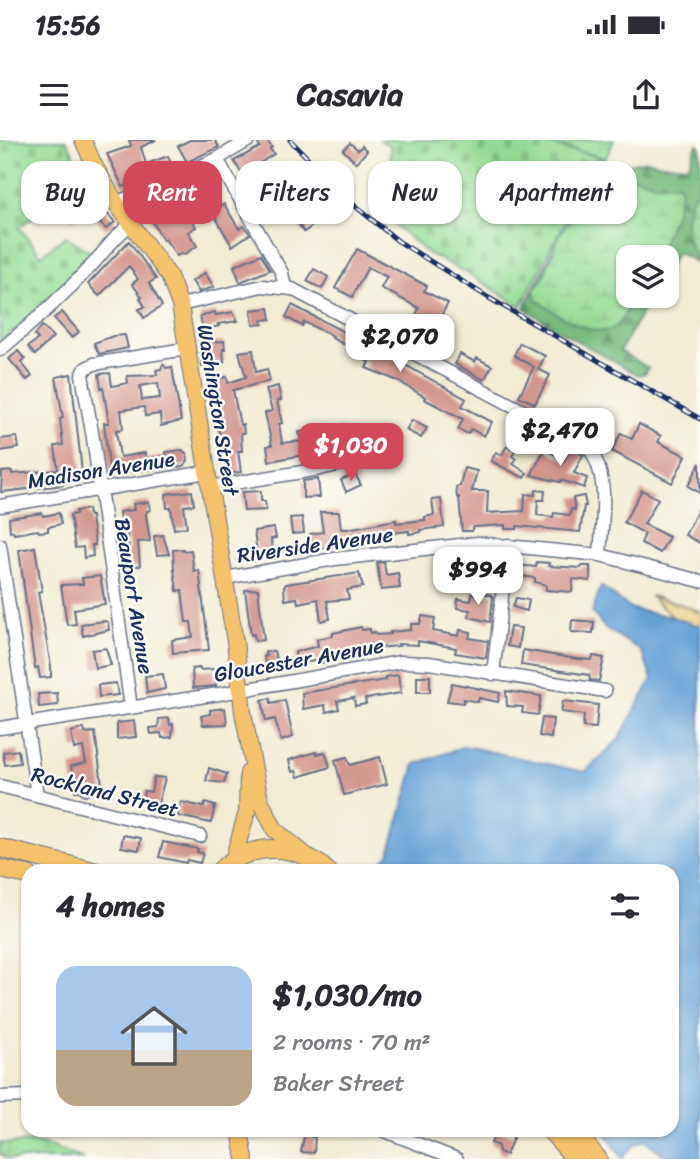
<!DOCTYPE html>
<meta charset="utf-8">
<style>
:root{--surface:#fff;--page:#f2f2f3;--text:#2b2b33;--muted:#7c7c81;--line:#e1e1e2;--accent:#d1495b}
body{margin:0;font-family:Sriracha,sans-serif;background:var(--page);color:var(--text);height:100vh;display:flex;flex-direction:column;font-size:26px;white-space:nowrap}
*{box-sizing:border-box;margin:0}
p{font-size:23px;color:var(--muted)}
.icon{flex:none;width:38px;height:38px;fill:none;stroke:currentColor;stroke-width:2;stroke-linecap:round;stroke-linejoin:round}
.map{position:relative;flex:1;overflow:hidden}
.drawer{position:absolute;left:21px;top:724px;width:658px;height:273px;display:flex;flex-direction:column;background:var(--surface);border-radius:21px;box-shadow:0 2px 5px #0004}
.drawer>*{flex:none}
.top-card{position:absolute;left:21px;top:21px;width:658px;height:63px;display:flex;gap:14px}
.buttons{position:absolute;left:616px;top:105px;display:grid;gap:14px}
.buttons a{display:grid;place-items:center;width:63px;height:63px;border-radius:14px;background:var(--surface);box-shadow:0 2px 5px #0004;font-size:35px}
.price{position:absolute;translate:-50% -60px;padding:0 16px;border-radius:14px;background:#fff;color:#222;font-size:23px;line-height:46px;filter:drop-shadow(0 2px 4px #0008)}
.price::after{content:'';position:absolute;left:50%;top:42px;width:21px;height:16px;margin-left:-10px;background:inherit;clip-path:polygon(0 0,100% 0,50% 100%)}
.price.active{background:var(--accent);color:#fff}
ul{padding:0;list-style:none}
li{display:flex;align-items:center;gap:21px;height:175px;padding:0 35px}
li+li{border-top:2px solid var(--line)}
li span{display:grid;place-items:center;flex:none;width:196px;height:140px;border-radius:21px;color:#555}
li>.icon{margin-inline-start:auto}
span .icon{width:84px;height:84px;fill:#fffc;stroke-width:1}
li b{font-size:30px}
h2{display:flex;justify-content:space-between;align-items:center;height:84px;padding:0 35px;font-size:30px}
.chip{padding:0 24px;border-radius:21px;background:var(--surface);box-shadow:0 2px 5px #0004;font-size:24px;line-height:63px}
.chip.active{background:var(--accent);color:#fff}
.status{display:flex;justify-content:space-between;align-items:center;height:49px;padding:0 35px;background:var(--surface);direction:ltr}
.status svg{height:19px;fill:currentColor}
header{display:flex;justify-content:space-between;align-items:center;height:91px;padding:0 35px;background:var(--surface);font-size:32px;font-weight:800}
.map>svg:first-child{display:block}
.forest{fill:url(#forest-firs);stroke:#48746e;stroke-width:2}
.wetland{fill:url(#wetland-marsh);stroke:#578479;stroke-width:2}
.sand{fill:url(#sand-dots);stroke:#84847e;stroke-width:2}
.cemetery{fill:url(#cemetery-stones);stroke:#578479;stroke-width:2}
.park{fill:url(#park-crowns);stroke:#578479;stroke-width:2}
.water{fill:#65a2d6;stroke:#40689a;stroke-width:2}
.building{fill:#d1968e;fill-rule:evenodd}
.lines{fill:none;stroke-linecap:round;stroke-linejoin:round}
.minor-casing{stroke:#667188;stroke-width:15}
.major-casing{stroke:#667188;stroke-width:18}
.highway-casing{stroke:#667188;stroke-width:20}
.minor{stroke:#fff;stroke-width:12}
.major{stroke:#f4c26a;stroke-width:16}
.highway{stroke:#f4c26a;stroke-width:18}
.rail-casing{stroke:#1b2f5e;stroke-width:5}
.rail{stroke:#fdfcf7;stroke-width:2.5;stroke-dasharray:8;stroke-linecap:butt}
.labels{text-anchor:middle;stroke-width:5;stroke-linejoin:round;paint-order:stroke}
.street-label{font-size:21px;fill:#1b2f5e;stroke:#fdfcf7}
</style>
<div class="status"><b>15:56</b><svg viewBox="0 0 49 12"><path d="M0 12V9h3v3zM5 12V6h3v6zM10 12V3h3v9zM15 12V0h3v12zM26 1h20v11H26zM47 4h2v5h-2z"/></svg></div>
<header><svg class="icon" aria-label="menu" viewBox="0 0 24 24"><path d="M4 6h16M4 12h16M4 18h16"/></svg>Casavia<svg class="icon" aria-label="share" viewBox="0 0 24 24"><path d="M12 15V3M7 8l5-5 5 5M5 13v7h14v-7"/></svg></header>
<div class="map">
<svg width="700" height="1019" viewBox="0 0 700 1019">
<defs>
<pattern id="forest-firs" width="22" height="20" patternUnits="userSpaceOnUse" patternTransform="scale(1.75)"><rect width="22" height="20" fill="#76ba7e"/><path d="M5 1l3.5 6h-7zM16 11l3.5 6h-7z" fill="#60986a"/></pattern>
<pattern id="wetland-marsh" width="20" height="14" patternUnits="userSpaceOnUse" patternTransform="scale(1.75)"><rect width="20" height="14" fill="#93da94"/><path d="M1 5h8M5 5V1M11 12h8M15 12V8" fill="none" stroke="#7ebb82"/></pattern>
<pattern id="sand-dots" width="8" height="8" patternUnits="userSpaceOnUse" patternTransform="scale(1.75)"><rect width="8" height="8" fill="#eeda9e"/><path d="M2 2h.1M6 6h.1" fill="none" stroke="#ccbb8a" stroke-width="1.8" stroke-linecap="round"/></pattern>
<pattern id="cemetery-stones" width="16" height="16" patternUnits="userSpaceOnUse" patternTransform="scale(1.75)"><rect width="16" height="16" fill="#93da94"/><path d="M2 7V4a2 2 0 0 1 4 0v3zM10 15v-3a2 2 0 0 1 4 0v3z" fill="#7ebb82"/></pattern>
<pattern id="park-crowns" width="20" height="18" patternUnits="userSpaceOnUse" patternTransform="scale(1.75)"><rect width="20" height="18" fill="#93da94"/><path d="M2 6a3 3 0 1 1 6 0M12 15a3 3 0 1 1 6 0" fill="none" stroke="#7ebb82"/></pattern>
</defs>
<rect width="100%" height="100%" fill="#fdfcf7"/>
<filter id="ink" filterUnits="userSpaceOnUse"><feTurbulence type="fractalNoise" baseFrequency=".0143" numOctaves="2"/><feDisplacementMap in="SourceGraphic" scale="14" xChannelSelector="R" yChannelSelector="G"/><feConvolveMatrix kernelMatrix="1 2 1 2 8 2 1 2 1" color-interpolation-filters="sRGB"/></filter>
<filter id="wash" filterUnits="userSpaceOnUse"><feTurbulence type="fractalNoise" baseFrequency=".00686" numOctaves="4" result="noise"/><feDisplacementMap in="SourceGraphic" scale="28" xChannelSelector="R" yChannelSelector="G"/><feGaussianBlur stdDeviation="1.57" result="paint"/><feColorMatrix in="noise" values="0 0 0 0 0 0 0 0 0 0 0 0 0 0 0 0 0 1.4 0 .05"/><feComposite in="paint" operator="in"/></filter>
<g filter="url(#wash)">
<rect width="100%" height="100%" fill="#f2ecd5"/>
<polygon class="forest" points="697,4 700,5 700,124 677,112 667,129 667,117 628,117 628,156 651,156 620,211 648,228 646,233 638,235 558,190 524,168 600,19 629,24 647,20 661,24 688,26"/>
<g class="wetland">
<path d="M 609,30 L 656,43 L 678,44 L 681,49 L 674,78 L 655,117 L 628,117 L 628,156 L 634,156 C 629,165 623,182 614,188 C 593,200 551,171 535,158 L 534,148 L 543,139 L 559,95 L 577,71 L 581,51 L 591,33 Z"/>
<path d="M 700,47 L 700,120 C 681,102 682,66 700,47 Z"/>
<path d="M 0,1003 C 13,1004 27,1001 40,1004 C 55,1007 69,1013 83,1019 L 7,1019 L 0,1014 Z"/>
</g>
<polygon class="sand" points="650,456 680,464 700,472 700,486 675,479"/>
<g class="cemetery">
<polygon points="0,0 66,0 87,39 19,87 41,115 66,96 93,114 25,182 0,201"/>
<polygon points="380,0 533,0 599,17 521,166 465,132 427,113 393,83 390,6"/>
</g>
<polygon class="park" points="533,0 614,0 606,18"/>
<polygon class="water" points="601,446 631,469 672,477 700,486 700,1019 670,1019 645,1000 635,1004 622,1018 604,991 672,990 672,732 367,731 378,725 389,714 415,624 465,606 585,632 619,599 652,539 641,511 604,487 592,472"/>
<g id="blocks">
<g class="building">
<polygon points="129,0 156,0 141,7 146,24 168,16 173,29 123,47 107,14 131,6"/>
<polygon points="190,0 215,0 219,7 187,22 178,6"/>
<polygon points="263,0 266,0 272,7 270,9 274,14 242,34 234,21 260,7 258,4"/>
<polygon points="350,3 358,10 362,6 367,11 356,23 343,10"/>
<polygon points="208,33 214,45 209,48 219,67 224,64 239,89 244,86 250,94 232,106 209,66 189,76 196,87 188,92 197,106 183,115 182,113 177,116 165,99 163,100 146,70 157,63 159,67 179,54 176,49"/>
<polygon points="268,42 275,52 262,60 255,50"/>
<polygon points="304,45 327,75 304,92 294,78 301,72 289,56"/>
<polygon points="72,57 83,70 72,80 59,65"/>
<polygon points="105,71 115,82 106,89 93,76"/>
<polygon points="129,101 156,139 149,143 162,166 144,178 139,169 145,167 140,158 142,157 132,144 138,139 129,126 99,156 88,144"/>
<polygon points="357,109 427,146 424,151 448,163 431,195 442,201 435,214 406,198 419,168 381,148 387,137 368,127 352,157 335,148"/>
<polygon points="261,114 270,130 240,142 234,126"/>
<polygon points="314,129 328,137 322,149 307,141"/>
<polygon points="205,133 214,147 199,152 192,141"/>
<polygon points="292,165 369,205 466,259 462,266 492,282 484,296 471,289 468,294 458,289 463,279 424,259 425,257 398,241 366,228 369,222 347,210 349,207 332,198 333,196 304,182 302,186 286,177"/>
<polygon points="269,168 271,179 262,180 263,184 253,185 251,170"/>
<polygon points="62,172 79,192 72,198 54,178"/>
<polygon points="215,172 216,175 233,172 238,181 218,184 219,186 211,188 214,202 224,201 225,209 223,209 224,222 213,224 215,239 227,237 228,243 246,237 239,212 253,210 256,232 267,229 270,241 233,250 240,285 243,284 244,293 241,293 242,311 238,311 241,332 228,334 214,269 218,268 214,253 209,253 205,226 202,227 199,202 206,201 200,176"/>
<polygon points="42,186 53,197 35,215 28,207 38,199 34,195"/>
<polygon points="125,195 128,208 99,214 94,203 113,196"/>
<polygon points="520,203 545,216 538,229 550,235 535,264 519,256 534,227 514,215"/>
<polygon points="18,211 25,219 21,222 32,236 27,240 9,219"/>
<polygon points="460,214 475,222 477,218 492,226 484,240 455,224"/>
<path d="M 163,224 L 166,228 L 172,227 L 181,281 L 161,286 L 160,274 L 145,276 L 144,267 L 121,270 L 123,289 L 116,290 L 120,317 L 145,313 L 146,319 L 167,316 L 166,312 L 182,310 L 187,314 L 188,320 L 184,326 L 110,334 L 104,283 L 109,283 L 103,247 L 101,248 L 99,234 L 110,233 L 112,246 L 128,243 L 127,236 L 157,235 L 156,230 L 161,229 ZM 158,243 L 160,258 L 142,260 L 140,246 Z"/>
<polygon points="71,234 82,332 86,331 87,338 63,340 63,345 1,352 2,332 12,331 12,334 58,330 55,306 63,305 60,279 63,278 56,237"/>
<polygon points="278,246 281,260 277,261 282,283 279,284 282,303 301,301 299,292 307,291 311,314 269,321 267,306 272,305 265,273 272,271 266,249"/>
<polygon points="412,280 427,288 421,298 406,290"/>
<polygon points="639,284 661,296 658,302 686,316 672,343 612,311 621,293 632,299"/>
<polygon points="340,287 347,297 330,309 323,298"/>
<polygon points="17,297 19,308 0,311 0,299"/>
<polygon points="506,307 512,308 515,311 512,316 516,319 513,324 527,333 524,338 491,321 496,312 502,315"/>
<polygon points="571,307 583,315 574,333 587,338 584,348 561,340 560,342 531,335 545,309 564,320"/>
<polygon points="700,323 700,353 688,346"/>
<polygon points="464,328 477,331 472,351 488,351 487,373 524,371 525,354 535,355 536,350 545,351 544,360 538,360 537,375 553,377 554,373 570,375 571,369 575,370 573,358 584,356 586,366 584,366 580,392 517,386 517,389 505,389 505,385 474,387 472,391 462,391 459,357 457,357 456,347 460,346"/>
<polygon points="355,334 361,345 346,352 341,340"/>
<polygon points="318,339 320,357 303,358 303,341"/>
<polygon points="642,350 658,359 644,384 669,397 660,413 641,403 645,394 624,382"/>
<polygon points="192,351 194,365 184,366 187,387 174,389 171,368 167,368 166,354"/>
<polygon points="261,351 261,361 265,361 266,370 244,371 242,352"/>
<polygon points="441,359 444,387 420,390 421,392 409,394 409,391 369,396 370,400 312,410 310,394 323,392 320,372 339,372 341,389 347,389 396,380 396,383 425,380 425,377 434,375 432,360"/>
<polygon points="149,362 150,370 147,371 146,375 150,401 138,402 140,426 125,428 123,413 127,413 127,410 129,410 125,380 120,381 119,372 134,370 133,364"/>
<polygon points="700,366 700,403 685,395"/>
<polygon points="88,369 89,376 91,376 95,405 92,405 93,416 84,418 83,407 75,408 70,375 76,374 76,371"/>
<polygon points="42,373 43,376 59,373 61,384 48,387 48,391 39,392 38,390 14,394 13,391 10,392 9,378"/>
<polygon points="302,377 304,393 292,394 290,378"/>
<polygon points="274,388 276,398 271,399 272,411 257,413 254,391"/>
<polygon points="163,395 169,414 157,415 154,396"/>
<polygon points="35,407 42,451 38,452 51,526 51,537 40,538 38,527 35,528 33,515 19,410"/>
<polygon points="183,409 183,411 191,410 194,431 199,430 209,510 173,513 172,500 193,497 191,482 186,482 182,450 177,451 174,430 173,410"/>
<polygon points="488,420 497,420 495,439 488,439 488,437 457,436 457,423 488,425"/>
<polygon points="384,422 386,435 398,433 400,448 381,450 377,423"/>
<polygon points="537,422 549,423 548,426 581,428 582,426 590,426 590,441 573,439 572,452 546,450 546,445 535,442 535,438 513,435 515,425 536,427"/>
<polygon points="359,433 363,447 347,450 349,459 327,461 330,479 321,481 318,459 298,463 297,458 285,460 284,447 286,444"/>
<polygon points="100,436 105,464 74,469 76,484 67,485 61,445 83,444 82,438"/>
<polygon points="258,449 264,500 255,501 254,494 251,495 245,450"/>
<polygon points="479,453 491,455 493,457 490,482 469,477 470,470 457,468 458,459 471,461 472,454 479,455"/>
<polygon points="516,458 529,460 527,471 513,467"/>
<polygon points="422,476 435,478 433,491 459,496 460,490 471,492 469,498 488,501 486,518 455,513 456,508 418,501 418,505 398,504 399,506 378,508 379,513 366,515 366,510 334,517 335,521 322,523 321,520 297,524 295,512 318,506 317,499 333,496 333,493 361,487 362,490 370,489 370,493 375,492 376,495 391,494 390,492 411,490 411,484 420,484"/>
<polygon points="572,480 594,482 593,493 571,492"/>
<polygon points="104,481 108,482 109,490 83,496 81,484"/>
<polygon points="510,487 521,488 518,508 507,506"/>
<polygon points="106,508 111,525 95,528 92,510"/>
<polygon points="523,510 577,519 592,520 593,516 604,518 599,541 590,540 589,535 521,525"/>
<polygon points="274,511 279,530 266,532 264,516 266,516 265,512"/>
<polygon points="200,528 200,530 214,529 216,546 193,548 192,529"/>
<polygon points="163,534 165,549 147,553 145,536"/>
<polygon points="398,535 401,553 365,559 366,564 355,566 354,558 337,561 339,569 326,572 325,565 303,569 302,553 386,540 386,537"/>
<rect x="417" y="536" width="13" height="16"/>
<polygon points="116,543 118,555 99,557 98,545"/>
<polygon points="452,543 500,553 498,562 479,558 478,562 464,559 463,563 447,561"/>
<polygon points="506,551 541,556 538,575 522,573 523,567 507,566"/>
<polygon points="57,553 58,565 39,567 38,554"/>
<polygon points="270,558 271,563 285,560 293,597 281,601 275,579 266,581 262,560"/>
<polygon points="563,561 598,565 596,588 583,587 584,575 561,572"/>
<polygon points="225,568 227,584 203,585 201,576 210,574 210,570"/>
<polygon points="169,578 170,585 173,584 172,597 162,598 161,593 151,594 150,588 158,587 159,579"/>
<polygon points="542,578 553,579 551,598 539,596"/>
<polygon points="134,581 136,597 117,599 117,583"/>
<polygon points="84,588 85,593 95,592 103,652 84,655 79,651 75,651 71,626 86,623 83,607 74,609 71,592"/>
<polygon points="18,610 20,623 5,625 3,612"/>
<polygon points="316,612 317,614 325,612 330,627 298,637 296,631 292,632 289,620"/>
<polygon points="347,617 350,625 380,617 387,644 344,655 335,620"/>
<polygon points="209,628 227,634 224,643 206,641"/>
<polygon points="154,637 165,638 158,664 142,662 144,651 151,652"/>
<polygon points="181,662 204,667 205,663 215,666 211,683 178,676"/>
<polygon points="123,695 141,698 139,710 121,707"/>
<polygon points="163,702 198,709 197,712 203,713 200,723 187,720 186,723 159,717"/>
<polygon points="305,991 312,992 312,997 315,997 314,1013 301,1012"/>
<polygon points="497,991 514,996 506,1015 499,1012 498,1006 491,1003"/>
</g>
</g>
</g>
<g filter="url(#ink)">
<use href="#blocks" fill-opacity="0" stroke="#667188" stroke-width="2"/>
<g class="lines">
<g class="minor-casing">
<g id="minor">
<polyline points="217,19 282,133 285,148"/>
<polyline points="116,63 217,19 249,0"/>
<path d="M 180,165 L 262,146 L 292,149 L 587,305 C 611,336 602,378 600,415"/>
<path d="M 0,210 C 32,184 63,156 92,125 C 105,111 116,94 133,83"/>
<polyline points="210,347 320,329 364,319"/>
<polyline points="0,366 207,332"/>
<polyline points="0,405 37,655"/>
<polyline points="225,438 335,419 478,403 600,415 700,441"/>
<polyline points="493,534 508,405"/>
<polyline points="131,568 93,298 82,235 86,228 94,224 179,210 188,213"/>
<polyline points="0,588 225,553 400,522 429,523 605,551"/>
<polyline points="0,646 200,696"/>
<polyline points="0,957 28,956"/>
<polyline points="382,990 457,1019"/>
</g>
</g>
<g class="major-casing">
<g id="major">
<polyline points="83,0 94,25 116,63 169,136 180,165 235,501 243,572 260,660 275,690 303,713"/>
<polyline points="233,720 247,672 248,633"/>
<polyline points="240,990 245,1019"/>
</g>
</g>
<g class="highway-casing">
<g id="highway">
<polyline points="0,708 97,732"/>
<polyline points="0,729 28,735"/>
<path d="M 219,732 C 249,701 298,702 328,732"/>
<polyline points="550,990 576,1019"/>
<polyline points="573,990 598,1019"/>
</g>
</g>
<use href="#minor" class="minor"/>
<use href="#major" class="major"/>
<use href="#highway" class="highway"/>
<g class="rail-casing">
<polyline id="rail" points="290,0 354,65 398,101 489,158 700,279"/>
</g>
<use href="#rail" class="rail"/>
</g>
</g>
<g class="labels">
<g class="street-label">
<text transform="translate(218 270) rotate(81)" y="7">Washington Street</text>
<text transform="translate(101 330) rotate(-9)" y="7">Madison Avenue</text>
<text transform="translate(315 405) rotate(-8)" y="7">Riverside Avenue</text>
<text transform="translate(134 456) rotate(81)" y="7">Beauport Avenue</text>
<text transform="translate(299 520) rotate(-10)" y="7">Gloucester Avenue</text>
<text transform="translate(105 652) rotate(14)" y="7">Rockland Street</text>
</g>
</g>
</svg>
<div class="buttons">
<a><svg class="icon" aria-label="layers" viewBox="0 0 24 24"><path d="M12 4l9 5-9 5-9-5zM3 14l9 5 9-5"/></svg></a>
</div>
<b class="price" style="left:400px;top:234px">$2,070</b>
<b class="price" style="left:560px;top:328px">$2,470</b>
<b class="price active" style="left:351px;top:343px">$1,030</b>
<b class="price" style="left:478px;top:467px">$994</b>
<div class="top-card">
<a class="chip">Buy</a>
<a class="chip active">Rent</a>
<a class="chip">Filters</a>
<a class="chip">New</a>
<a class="chip">Apartment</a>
</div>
<section class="drawer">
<h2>4 homes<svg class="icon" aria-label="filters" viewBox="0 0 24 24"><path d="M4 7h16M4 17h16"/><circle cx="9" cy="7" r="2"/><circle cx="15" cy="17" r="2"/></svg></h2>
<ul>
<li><span style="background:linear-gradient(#a9c7e8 60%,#b9a48a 0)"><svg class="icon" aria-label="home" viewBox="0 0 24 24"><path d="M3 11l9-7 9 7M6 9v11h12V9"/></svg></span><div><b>$1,030/mo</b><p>2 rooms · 70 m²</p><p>Baker Street</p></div></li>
</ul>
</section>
</div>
